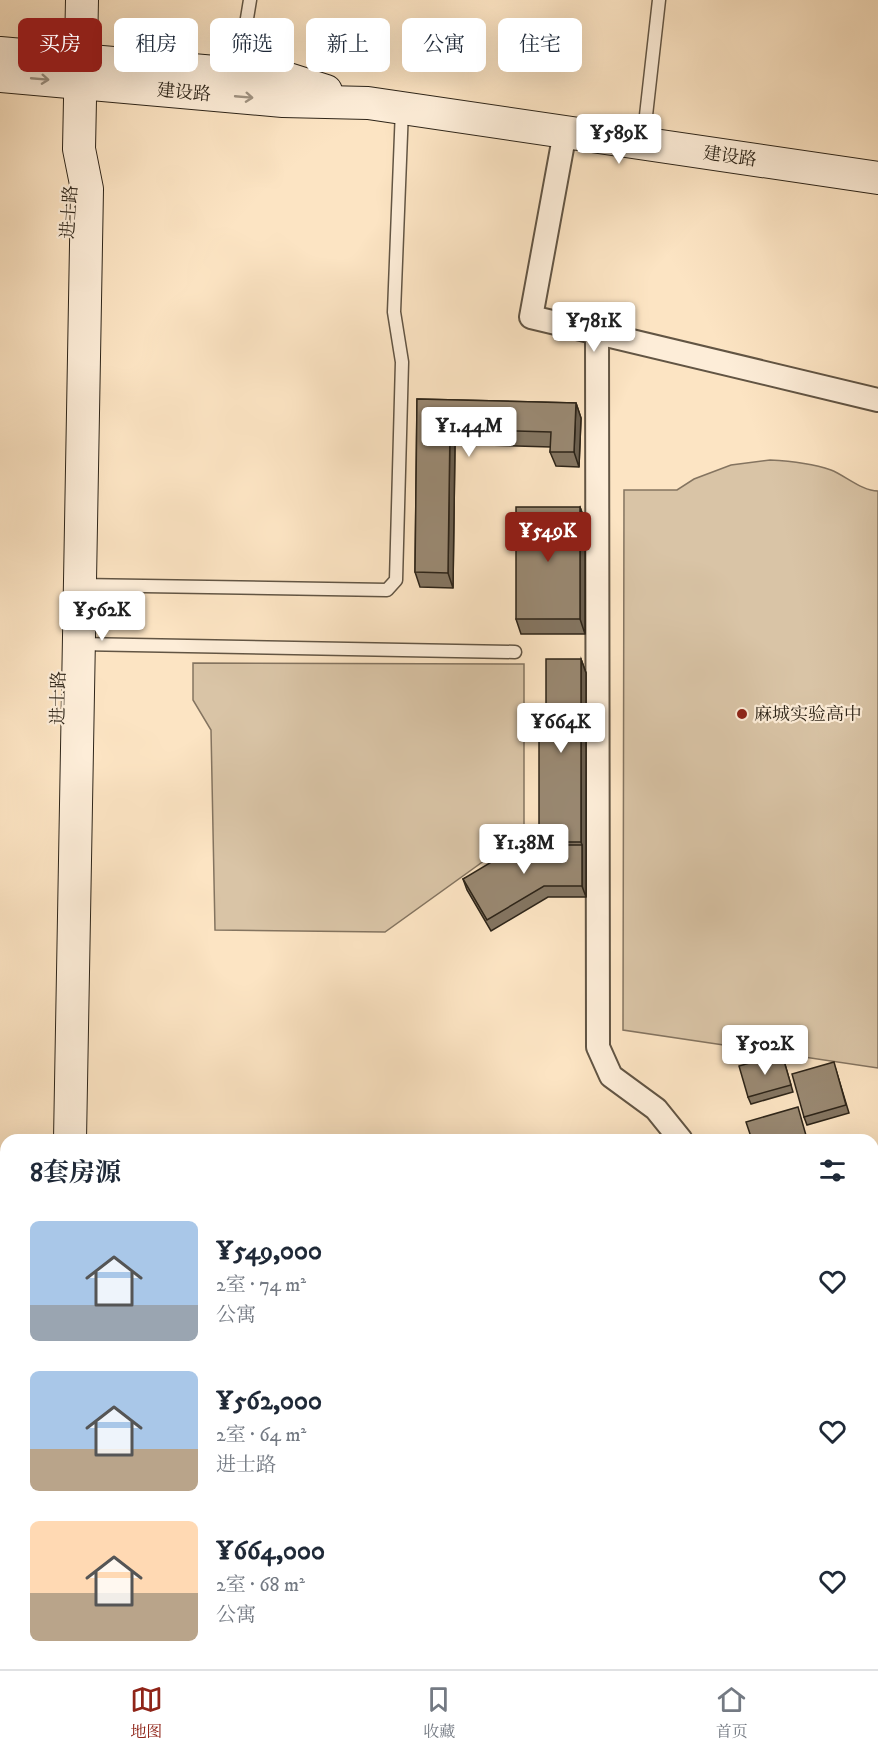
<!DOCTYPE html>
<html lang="zh">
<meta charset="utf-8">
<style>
:root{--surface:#fff;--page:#f2f2f3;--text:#1f2937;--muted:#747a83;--line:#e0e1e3;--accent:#8f2418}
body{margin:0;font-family:"IM FELL DW Pica","Noto Serif SC",serif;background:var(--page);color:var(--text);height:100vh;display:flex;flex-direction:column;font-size:22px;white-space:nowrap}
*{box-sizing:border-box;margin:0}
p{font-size:20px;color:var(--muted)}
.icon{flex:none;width:33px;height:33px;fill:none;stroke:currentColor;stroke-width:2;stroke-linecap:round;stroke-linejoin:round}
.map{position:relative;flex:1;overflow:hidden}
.sheet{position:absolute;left:0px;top:1134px;width:879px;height:536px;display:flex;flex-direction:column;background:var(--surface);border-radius:18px 18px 0 0;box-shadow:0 6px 24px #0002}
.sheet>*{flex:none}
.hud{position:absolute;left:18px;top:18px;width:843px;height:54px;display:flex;gap:12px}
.price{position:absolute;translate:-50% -51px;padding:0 14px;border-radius:6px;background:#fff;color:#222;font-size:20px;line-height:39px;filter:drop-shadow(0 2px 3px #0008)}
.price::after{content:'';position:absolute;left:50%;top:36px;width:18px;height:14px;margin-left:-9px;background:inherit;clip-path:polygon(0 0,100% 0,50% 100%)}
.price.active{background:var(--accent);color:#fff}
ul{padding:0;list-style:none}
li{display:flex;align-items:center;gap:18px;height:150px;padding:0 30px}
li span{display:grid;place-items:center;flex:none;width:168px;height:120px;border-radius:9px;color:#555}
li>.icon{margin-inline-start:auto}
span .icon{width:72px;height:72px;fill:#fffc;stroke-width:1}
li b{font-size:26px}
h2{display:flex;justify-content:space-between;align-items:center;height:72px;padding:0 30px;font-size:26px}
.pill{padding:0 21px;border-radius:9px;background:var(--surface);box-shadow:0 6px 24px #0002;font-size:21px;line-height:54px}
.pill.active{background:var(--accent);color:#fff}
.tabs{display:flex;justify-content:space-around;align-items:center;height:84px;border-top:2px solid var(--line);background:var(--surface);font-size:16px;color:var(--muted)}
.tabs a{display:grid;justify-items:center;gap:3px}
.tabs .active{color:var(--accent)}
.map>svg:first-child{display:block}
.green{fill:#d9c4a6;stroke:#847460;stroke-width:1.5}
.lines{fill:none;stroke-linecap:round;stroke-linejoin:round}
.lane-casing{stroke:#625544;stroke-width:15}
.street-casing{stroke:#625544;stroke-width:26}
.secondary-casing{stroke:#2e2519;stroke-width:34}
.lane{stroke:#fdedd8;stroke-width:12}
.street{stroke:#fdedd8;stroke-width:22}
.secondary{stroke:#fdedd8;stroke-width:32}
.wall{fill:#847561;stroke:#2e2519;stroke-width:1.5}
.shaded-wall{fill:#6b5f4f;stroke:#2e2519;stroke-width:1.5}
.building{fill:#998871;stroke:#2e2519;stroke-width:1.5}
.oneway{stroke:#a09382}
.poi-dot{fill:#8f2418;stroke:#fdedd8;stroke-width:2}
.labels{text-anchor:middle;stroke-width:4.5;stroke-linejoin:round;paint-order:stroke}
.street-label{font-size:18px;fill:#2e2519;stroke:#fdedd8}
.poi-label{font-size:18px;fill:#2e2519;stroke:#fdedd8;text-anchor:start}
</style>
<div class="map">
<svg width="878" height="1669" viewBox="0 0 878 1669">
<rect width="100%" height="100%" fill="#fce4c3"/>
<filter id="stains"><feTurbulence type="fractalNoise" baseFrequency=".00333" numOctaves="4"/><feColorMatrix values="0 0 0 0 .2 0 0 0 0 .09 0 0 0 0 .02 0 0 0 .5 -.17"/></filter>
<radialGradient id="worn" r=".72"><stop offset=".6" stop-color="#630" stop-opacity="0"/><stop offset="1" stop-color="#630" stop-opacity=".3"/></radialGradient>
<g class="green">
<path d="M 770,460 C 791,461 811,463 831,470 C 846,476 862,491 878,491 L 878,1068 L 623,1030 L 624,490 L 677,490 L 694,479 L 731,465 Z"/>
<polygon points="193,663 524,664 524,832 385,932 215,930 211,730 193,700"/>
</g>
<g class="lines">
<g class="lane-casing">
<g id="lane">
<polyline points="238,73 250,0"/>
<polyline points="643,142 659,0"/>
<polyline points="80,585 387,590 396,580 402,362 394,312 402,109"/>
<polyline points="79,644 515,652"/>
<polyline points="644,1669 648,1664"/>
</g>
</g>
<g class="street-casing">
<g id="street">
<polyline points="565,132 531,317 878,400"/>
<polyline points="597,332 598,1047 611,1076 656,1109 681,1140"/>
<polyline points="873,1215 878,1223"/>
<polyline points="873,1636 878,1629"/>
<polyline points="848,1669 852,1664"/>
</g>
</g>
<g class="secondary-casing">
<g id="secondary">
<polyline points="0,53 285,78 326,91"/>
<polyline points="0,76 283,101 368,103 878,178"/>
<polyline points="70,1140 87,189 79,149 82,0"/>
<polyline points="0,1585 6,1586"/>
<polyline points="182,1664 192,1669"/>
<polyline points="40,1669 40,1664"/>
</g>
</g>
<use href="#lane" class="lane"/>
<use href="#street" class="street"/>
<use href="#secondary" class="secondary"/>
</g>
<g class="wall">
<polygon points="417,399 576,403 581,418 579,467 556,466 550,452 551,447 455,444 453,588 420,587 415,572"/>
<polygon points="580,507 585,521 585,634 521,634 516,619"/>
<polygon points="581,659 586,673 586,897 548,897 491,931 467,890 463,879 540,845 539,842"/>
<polygon points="782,1054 793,1092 751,1104 748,1097"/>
<polygon points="836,1070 849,1113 807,1125 804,1117"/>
</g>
<g class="shaded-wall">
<polygon points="576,403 581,418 579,467 574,452"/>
<polygon points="450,429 455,444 453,588 448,573"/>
<polygon points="580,507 585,521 585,634 580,619"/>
<polygon points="581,659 586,673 586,897 582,886 582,845 581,842"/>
</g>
<g class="building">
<polygon points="417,399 576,403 574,452 550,452 551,432 450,429 448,573 415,572"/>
<rect x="516" y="507" width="64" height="112"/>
<polygon points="546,659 581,659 581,842 539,842 539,715 546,715"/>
<polygon points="520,845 582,845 582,886 544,886 487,920 463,879"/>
<polygon points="782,1054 791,1085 748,1097 739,1066"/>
<polygon points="834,1062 846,1105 804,1117 792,1074"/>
<polygon points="798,1107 807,1139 802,1140 752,1140 746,1122"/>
<polygon points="387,1664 396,1669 384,1669"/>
</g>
<defs><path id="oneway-shaft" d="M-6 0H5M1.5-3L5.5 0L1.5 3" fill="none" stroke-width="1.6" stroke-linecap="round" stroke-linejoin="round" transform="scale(1.5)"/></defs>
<g class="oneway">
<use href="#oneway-shaft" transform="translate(40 79) rotate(5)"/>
<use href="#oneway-shaft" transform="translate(244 97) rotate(5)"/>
</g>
<circle class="poi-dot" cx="742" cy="714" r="6"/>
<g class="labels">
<g class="street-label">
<text transform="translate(184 92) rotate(5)" y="6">建设路</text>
<text transform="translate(730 156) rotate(8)" y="6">建设路</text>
<text transform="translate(69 212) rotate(-86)" y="6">进士路</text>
<text transform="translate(58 698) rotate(-89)" y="6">进士路</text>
</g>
<g class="poi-label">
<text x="754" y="720">麻城实验高中</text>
</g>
</g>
<rect width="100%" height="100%" filter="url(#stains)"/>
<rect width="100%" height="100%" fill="url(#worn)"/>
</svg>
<b class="price" style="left:619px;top:165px">¥589K</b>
<b class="price" style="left:594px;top:353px">¥781K</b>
<b class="price" style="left:469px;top:458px">¥1.44M</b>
<b class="price active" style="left:548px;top:563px">¥549K</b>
<b class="price" style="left:102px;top:642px">¥562K</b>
<b class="price" style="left:561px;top:754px">¥664K</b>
<b class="price" style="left:524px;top:875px">¥1.38M</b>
<b class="price" style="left:765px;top:1076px">¥502K</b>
<div class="hud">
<a class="pill active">买房</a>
<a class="pill">租房</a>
<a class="pill">筛选</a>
<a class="pill">新上</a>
<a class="pill">公寓</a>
<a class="pill">住宅</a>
</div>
<section class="sheet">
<h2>8套房源<svg class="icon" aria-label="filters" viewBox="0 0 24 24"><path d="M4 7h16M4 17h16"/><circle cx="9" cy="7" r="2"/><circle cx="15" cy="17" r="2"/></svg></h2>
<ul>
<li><span style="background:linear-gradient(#a9c7e8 70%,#9aa5b1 0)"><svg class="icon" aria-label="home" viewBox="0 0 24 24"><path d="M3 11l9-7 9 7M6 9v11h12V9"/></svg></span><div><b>¥549,000</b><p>2室 · 74 m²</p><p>公寓</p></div><svg class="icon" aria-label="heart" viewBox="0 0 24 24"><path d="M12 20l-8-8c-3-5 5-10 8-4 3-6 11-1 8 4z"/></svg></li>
<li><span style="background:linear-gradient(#a9c7e8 65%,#b9a48a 0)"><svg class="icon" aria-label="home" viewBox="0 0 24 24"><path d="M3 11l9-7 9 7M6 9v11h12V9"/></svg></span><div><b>¥562,000</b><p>2室 · 64 m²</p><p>进士路</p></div><svg class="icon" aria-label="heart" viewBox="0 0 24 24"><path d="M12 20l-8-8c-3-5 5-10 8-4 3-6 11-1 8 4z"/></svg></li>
<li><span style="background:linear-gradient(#ffd9b3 60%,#b9a48a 0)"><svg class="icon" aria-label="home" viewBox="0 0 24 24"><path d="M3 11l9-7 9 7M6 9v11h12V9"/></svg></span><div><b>¥664,000</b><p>2室 · 68 m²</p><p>公寓</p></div><svg class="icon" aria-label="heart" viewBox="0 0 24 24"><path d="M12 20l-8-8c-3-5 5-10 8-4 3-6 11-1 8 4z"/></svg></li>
</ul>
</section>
</div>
<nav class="tabs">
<a class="active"><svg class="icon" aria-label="map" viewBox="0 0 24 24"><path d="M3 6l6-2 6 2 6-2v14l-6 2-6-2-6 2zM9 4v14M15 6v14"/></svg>地图</a>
<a><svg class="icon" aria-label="saved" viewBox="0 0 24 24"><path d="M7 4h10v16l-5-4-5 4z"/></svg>收藏</a>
<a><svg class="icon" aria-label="home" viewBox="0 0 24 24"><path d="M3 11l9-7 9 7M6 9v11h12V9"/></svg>首页</a>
</nav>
